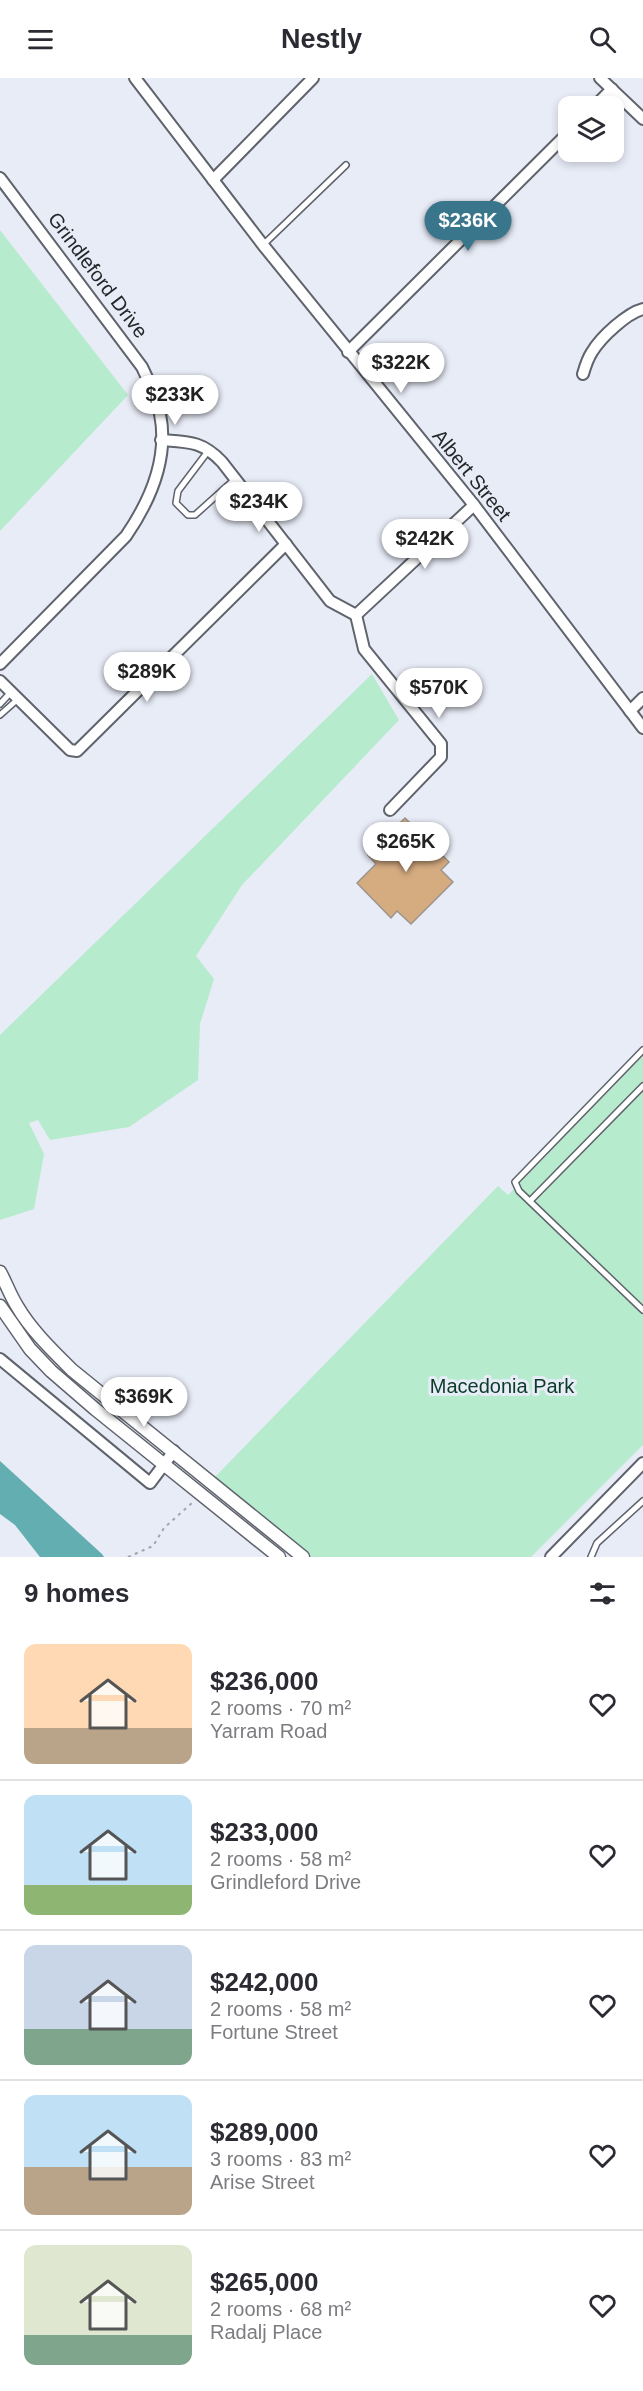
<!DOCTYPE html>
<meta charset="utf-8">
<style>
:root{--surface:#fff;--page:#f7f7f7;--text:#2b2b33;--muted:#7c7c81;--line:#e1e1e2;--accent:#39768c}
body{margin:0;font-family:Arial,sans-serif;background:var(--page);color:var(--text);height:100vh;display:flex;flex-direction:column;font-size:22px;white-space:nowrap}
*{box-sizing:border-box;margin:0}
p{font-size:20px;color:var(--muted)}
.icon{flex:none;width:33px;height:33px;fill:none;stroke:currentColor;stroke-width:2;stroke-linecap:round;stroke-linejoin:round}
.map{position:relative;height:1479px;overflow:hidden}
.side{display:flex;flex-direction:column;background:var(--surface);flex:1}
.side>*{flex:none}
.tools{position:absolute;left:558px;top:18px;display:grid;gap:12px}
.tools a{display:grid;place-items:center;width:66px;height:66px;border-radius:12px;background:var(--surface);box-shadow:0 3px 9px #0003;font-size:30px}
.price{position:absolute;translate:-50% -51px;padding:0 14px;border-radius:21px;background:#fff;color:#222;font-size:20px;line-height:39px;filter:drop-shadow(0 2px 3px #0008)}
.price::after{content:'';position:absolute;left:50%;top:36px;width:18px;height:14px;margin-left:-9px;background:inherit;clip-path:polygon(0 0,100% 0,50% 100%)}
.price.on{background:var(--accent);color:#fff}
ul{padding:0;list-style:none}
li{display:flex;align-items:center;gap:18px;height:150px;padding:0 24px}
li+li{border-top:2px solid var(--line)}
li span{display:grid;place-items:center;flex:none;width:168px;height:120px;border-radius:12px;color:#555}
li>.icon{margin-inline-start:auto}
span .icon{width:72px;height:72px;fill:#fffc;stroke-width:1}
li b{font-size:26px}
h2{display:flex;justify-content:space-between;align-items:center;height:72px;padding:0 24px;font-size:26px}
header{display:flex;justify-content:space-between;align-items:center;height:78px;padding:0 24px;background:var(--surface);font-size:27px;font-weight:800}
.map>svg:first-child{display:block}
.green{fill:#b6ebce}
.water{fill:#62aeb1}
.building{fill:#d5ab80;stroke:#9d958d;stroke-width:1.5}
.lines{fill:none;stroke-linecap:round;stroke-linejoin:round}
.service-casing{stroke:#5f636c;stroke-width:8}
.minor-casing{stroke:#5f636c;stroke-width:14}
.tertiary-casing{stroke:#5f636c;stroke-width:15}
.path{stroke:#a1a4ac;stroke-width:2;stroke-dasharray:3 4.5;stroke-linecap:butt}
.service{stroke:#fff;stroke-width:5}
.minor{stroke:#fff;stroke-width:10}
.tertiary{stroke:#fff;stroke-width:12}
.labels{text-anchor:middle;stroke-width:6;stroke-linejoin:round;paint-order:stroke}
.street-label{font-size:20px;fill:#24262a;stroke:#e8ecf7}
.park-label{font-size:20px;fill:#093b26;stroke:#e8ecf7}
</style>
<header><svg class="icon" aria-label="menu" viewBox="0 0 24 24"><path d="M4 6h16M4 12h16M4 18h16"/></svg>Nestly<svg class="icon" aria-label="search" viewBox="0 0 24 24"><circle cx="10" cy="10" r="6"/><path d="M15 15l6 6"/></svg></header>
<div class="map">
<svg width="643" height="1479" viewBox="0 0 643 1479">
<rect width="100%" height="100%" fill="#e8ecf7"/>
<g class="green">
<polygon points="0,152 128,317 0,453"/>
<polygon points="372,596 399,642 242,807 196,878 214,901 200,946 198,1002 129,1049 50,1062 38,1042 29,1045 44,1076 34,1131 0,1142 0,957"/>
<polygon points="643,978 643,1367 531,1479 312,1479 213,1401 498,1108 508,1117"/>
</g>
<polygon class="water" points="0,1383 102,1476 104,1479 40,1479 15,1447 0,1436"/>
<polygon class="building" points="405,740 449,784 441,792 453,804 411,846 397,833 391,840 357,805 376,786 368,777"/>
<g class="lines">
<g class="service-casing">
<g id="service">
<polyline points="263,167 346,87"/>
<polyline points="209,372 178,413 176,425 188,437 195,437 235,401"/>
<polyline points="0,626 11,614"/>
<polyline points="0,637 18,621"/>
<polyline points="643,972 515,1104 519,1113 643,1232"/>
<polyline points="530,1123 643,1008"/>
<polyline points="591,1479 597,1465 643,1423"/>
</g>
</g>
<g class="minor-casing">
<g id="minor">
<polyline points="135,0 263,167 474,427 643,650"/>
<polyline points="600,0 643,41"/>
<polyline points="595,28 612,11"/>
<path d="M 0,100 L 142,289 C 149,304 157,320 160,336 C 169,380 150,423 126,458 L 0,586"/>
<polyline points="213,102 313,0"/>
<polyline points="348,274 568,55"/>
<path d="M 583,296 C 585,289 588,280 592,274 C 601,259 627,235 643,231"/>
<path d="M 161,362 C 189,364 202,363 222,384 L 330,523 L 356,537"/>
<polyline points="356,537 364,571 441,666 441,679 390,732"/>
<polyline points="356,537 474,427"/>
<polyline points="0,603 70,672 77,673 286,466"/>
<polyline points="630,633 643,620"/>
<polyline points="0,1281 150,1405 174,1373"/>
<polyline points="551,1479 643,1385"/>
</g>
</g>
<g class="tertiary-casing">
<g id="tertiary">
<path d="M 0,1194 C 6,1205 10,1217 17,1228 C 31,1252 52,1272 72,1292 L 303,1479"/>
<polyline points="0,1228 30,1271 51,1293 95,1331 279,1479"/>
</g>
</g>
<polyline class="path" points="128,1479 153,1468 164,1450 193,1424"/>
<use href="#service" class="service"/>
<use href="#minor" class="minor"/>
<use href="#tertiary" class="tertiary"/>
</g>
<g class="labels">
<g class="street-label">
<text transform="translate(98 197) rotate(53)" y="7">Grindleford Drive</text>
<text transform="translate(472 397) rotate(51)" y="7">Albert Street</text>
</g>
<g class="park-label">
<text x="502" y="1315">Macedonia Park</text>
</g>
</g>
</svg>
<div class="tools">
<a><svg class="icon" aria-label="layers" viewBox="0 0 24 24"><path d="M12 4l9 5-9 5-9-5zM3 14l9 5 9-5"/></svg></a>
</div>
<b class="price on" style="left:468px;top:174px">$236K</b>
<b class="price" style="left:401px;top:316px">$322K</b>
<b class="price" style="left:175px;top:348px">$233K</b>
<b class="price" style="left:259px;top:455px">$234K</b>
<b class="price" style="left:425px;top:492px">$242K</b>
<b class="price" style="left:147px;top:625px">$289K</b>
<b class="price" style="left:439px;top:641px">$570K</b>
<b class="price" style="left:406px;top:795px">$265K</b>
<b class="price" style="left:144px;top:1350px">$369K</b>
</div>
<section class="side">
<h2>9 homes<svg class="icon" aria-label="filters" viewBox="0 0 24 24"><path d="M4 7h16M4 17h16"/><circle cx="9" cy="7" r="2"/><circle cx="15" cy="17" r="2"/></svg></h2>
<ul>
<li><span style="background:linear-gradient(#ffd9b3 70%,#b9a48a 0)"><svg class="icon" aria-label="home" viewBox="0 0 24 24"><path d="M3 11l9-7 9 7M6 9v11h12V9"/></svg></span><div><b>$236,000</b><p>2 rooms · 70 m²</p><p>Yarram Road</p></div><svg class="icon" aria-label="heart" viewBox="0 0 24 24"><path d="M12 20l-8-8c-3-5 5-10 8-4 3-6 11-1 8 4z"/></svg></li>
<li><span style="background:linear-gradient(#bfe0f5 75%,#8fb573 0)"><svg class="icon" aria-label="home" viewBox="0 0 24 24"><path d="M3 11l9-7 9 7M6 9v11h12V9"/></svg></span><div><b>$233,000</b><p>2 rooms · 58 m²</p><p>Grindleford Drive</p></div><svg class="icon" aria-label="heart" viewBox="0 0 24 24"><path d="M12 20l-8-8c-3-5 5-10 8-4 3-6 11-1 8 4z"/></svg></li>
<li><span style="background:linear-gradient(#c9d6e8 70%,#7fa58c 0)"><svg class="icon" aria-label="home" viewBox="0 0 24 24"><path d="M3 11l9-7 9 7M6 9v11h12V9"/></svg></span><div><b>$242,000</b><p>2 rooms · 58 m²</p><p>Fortune Street</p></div><svg class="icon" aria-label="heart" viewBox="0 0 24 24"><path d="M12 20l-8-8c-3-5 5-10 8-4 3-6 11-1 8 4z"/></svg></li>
<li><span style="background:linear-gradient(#bfe0f5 60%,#b9a48a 0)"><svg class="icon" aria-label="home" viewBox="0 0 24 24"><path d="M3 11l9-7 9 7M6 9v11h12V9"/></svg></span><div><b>$289,000</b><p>3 rooms · 83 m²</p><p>Arise Street</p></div><svg class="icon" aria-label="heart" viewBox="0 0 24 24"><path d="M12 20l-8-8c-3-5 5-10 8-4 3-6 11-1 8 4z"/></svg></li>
<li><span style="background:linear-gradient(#dfe7d0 75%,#7fa58c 0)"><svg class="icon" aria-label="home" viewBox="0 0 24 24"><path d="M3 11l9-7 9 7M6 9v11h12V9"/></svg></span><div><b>$265,000</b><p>2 rooms · 68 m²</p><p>Radalj Place</p></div><svg class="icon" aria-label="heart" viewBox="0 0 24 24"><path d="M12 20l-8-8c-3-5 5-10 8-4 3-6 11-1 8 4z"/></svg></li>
</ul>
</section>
